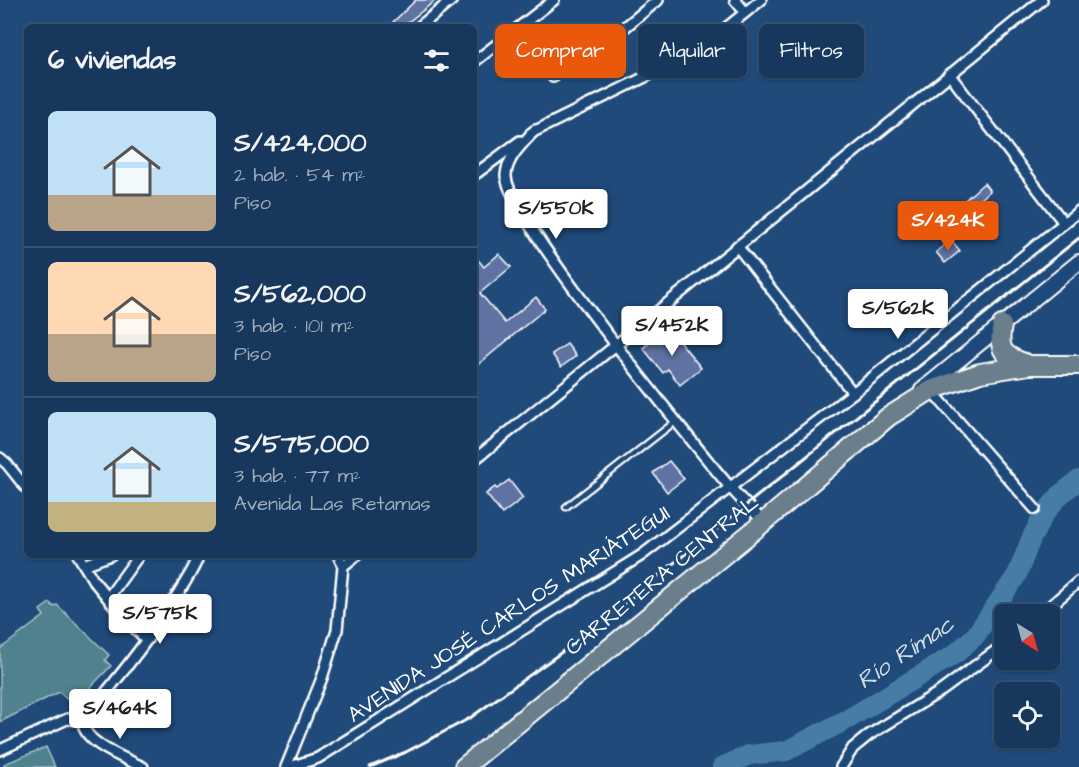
<!DOCTYPE html>
<html lang="es">
<meta charset="utf-8">
<style>
:root{--surface:#17385c;--page:#203f62;--text:#f1f3f6;--muted:#9eacbb;--line:#365272;--accent:#ea580c}
body{margin:0;font-family:"Architects Daughter",sans-serif;background:var(--page);color:var(--text);height:100vh;display:flex;flex-direction:column;font-size:22px;white-space:nowrap}
*{box-sizing:border-box;margin:0}
p{font-size:20px;color:var(--muted)}
.icon{flex:none;width:33px;height:33px;fill:none;stroke:currentColor;stroke-width:2;stroke-linecap:round;stroke-linejoin:round}
.map{position:relative;flex:1;overflow:hidden}
.side{position:absolute;left:24px;top:24px;width:453px;height:534px;display:flex;flex-direction:column;background:var(--surface);border-radius:9px;box-shadow:0 2px 4px #0004,0 0 0 2px var(--line)}
.side>*{flex:none}
.hud{position:absolute;left:495px;top:24px;width:494px;height:54px;display:flex;gap:12px}
.needle{width:39px;rotate:143deg}
.tools{position:absolute;left:994px;top:604px;display:grid;gap:12px}
.tools a{display:grid;place-items:center;width:66px;height:66px;border-radius:9px;background:var(--surface);box-shadow:0 2px 4px #0004,0 0 0 2px var(--line);font-size:30px}
.price{position:absolute;translate:-50% -51px;padding:0 14px;border-radius:6px;background:#fff;color:#222;font-size:20px;line-height:39px;filter:drop-shadow(0 2px 3px #0008)}
.price::after{content:'';position:absolute;left:50%;top:36px;width:18px;height:14px;margin-left:-9px;background:inherit;clip-path:polygon(0 0,100% 0,50% 100%)}
.price.active{background:var(--accent);color:#fff}
ul{padding:0;list-style:none}
li{display:flex;align-items:center;gap:18px;height:150px;padding:0 24px}
li+li{border-top:2px solid var(--line)}
li span{display:grid;place-items:center;flex:none;width:168px;height:120px;border-radius:9px;color:#555}
li>.icon{margin-inline-start:auto}
span .icon{width:72px;height:72px;fill:#fffc;stroke-width:1}
li b{font-size:26px}
h2{display:flex;justify-content:space-between;align-items:center;height:72px;padding:0 24px;font-size:26px}
.tag{padding:0 21px;border-radius:9px;background:var(--surface);box-shadow:0 2px 4px #0004,0 0 0 2px var(--line);font-size:21px;line-height:54px}
.tag.active{background:var(--accent);color:#fff}
.map>svg:first-child{display:block}
.green{fill:#50828e;stroke:#a8c0c6;stroke-width:1.5}
.lines{fill:none;stroke-linecap:round;stroke-linejoin:round}
.river{stroke:#477da5;stroke-width:20}
.building{fill:#5e72a2;stroke:#fff;stroke-width:1.5}
.lane-casing{stroke:#fff;stroke-width:9}
.street-casing{stroke:#fff;stroke-width:14}
.secondary-casing{stroke:#fff;stroke-width:18}
.highway-casing{stroke:#fff;stroke-width:22}
.lane{stroke:#1f4a7a;stroke-width:4.5}
.street{stroke:#1f4a7a;stroke-width:9}
.secondary{stroke:#1f4a7a;stroke-width:14}
.highway{stroke:#6b7e8b;stroke-width:18}
.rail{stroke:#fff;stroke-width:3}
.labels{text-anchor:middle;stroke-width:6;stroke-linejoin:round;paint-order:stroke}
.street-label{font-size:22px;fill:#fff;stroke:#1f4a7a}
.water-label{font-size:24px;font-style:italic;fill:#d1dee8;stroke:#1f4a7a}
</style>
<div class="map">
<svg width="1079" height="767" viewBox="0 0 1079 767">
<rect width="100%" height="100%" fill="#1f4a7a"/>
<filter id="ink" filterUnits="userSpaceOnUse"><feTurbulence type="fractalNoise" baseFrequency=".0167" numOctaves="2"/><feDisplacementMap in="SourceGraphic" scale="12" xChannelSelector="R" yChannelSelector="G"/><feConvolveMatrix kernelMatrix="1 2 1 2 8 2 1 2 1" color-interpolation-filters="sRGB"/></filter>
<g filter="url(#ink)">
<g class="green">
<polygon points="50,603 54,607 57,605 109,655 105,660 111,666 73,705 59,692 0,722 0,649 44,616 40,610"/>
<polygon points="46,747 55,767 6,767 4,764"/>
</g>
<g class="lines">
<polyline class="river" points="722,767 749,755 786,751 850,718 955,654 975,636 1017,575 1031,539 1044,514 1061,494 1079,480"/>
</g>
<g class="building">
<polygon points="416,0 436,0 402,27 398,27 393,22"/>
<polygon points="984,183 990,191 963,215 957,207"/>
<polygon points="951,240 960,251 945,263 936,252"/>
<polygon points="499,254 511,267 480,293 505,323 536,297 545,309 474,368 474,255 484,267"/>
<polygon points="669,328 701,368 680,385 668,369 663,373 643,348"/>
<polygon points="567,344 576,356 561,367 552,354"/>
<polygon points="669,461 684,479 667,492 653,473"/>
<polygon points="509,480 523,498 502,514 486,494 495,487 497,489"/>
</g>
<g class="lines">
<g class="lane-casing">
<polyline id="lane" points="566,507 676,421"/>
</g>
<g class="street-casing">
<g id="street">
<polyline points="735,0 745,12"/>
<polyline points="419,27 452,0"/>
<polyline points="474,62 554,0"/>
<polyline points="949,74 1064,223"/>
<polyline points="553,77 624,28 658,0"/>
<path d="M 535,130 C 524,142 507,157 506,175 C 504,212 695,446 729,486 C 740,499 752,510 764,522"/>
<polyline points="531,133 696,52 761,0"/>
<polyline points="474,175 520,141"/>
<polyline points="737,246 853,393"/>
<polyline points="931,390 1035,509"/>
<polyline points="0,458 7,464 27,489"/>
<polyline points="474,460 1042,0"/>
<polyline points="78,555 93,580 126,620 147,640"/>
<polyline points="84,565 111,555"/>
<polyline points="343,566 357,555"/>
<polyline points="108,598 139,555"/>
<polyline points="1040,615 1079,581"/>
<polyline points="0,750 67,719 83,720"/>
<path d="M 143,767 C 125,758 81,743 83,720 C 118,679 151,638 179,592 C 186,580 195,568 199,555"/>
<polyline points="286,767 322,678 337,630 343,566 338,555"/>
<polyline points="290,767 318,758 642,555 853,393 1079,211"/>
<polyline points="841,767 853,748 869,735 941,691 1005,644"/>
</g>
</g>
<g class="secondary-casing">
<polyline id="secondary" points="922,390 1079,262"/>
</g>
<g class="highway-casing">
<g id="highway">
<path d="M 1002,325 C 997,352 1004,356 1027,364"/>
<polyline points="464,767 764,522 888,417 931,390 980,373 1029,365 1079,365"/>
</g>
</g>
<use href="#lane" class="lane"/>
<use href="#street" class="street"/>
<use href="#secondary" class="secondary"/>
<use href="#highway" class="highway"/>
<polyline class="rail" points="370,767 406,752 470,718 573,644 1079,238"/>
</g>
</g>
<g class="labels">
<g class="street-label">
<text transform="translate(661 574) rotate(-39)" y="8">CARRETERA CENTRAL</text>
<text transform="translate(508 613) rotate(-33)" y="8">AVENIDA JOSÉ CARLOS MARIÁTEGUI</text>
</g>
<g class="water-label">
<text transform="translate(905 652) rotate(-34)" y="8">Río Rímac</text>
</g>
</g>
</svg>
<div class="tools">
<a><svg class="needle" viewBox="-14 -14 28 28"><path d="M0-13l5 13h-10z" fill="#e53935"/><path d="M0 13l5-13h-10z" fill="#9eacbb"/></svg></a>
<a><svg class="icon" aria-label="locate" viewBox="0 0 24 24"><circle cx="12" cy="12" r="6"/><path d="M12 2v4M12 18v4M2 12h4M18 12h4"/></svg></a>
</div>
<b class="price" style="left:556px;top:240px">S/550K</b>
<b class="price active" style="left:948px;top:252px">S/424K</b>
<b class="price" style="left:898px;top:340px">S/562K</b>
<b class="price" style="left:672px;top:357px">S/452K</b>
<b class="price" style="left:160px;top:645px">S/575K</b>
<b class="price" style="left:120px;top:740px">S/464K</b>
<div class="hud">
<a class="tag active">Comprar</a>
<a class="tag">Alquilar</a>
<a class="tag">Filtros</a>
</div>
<section class="side">
<h2>6 viviendas<svg class="icon" aria-label="filters" viewBox="0 0 24 24"><path d="M4 7h16M4 17h16"/><circle cx="9" cy="7" r="2"/><circle cx="15" cy="17" r="2"/></svg></h2>
<ul>
<li><span style="background:linear-gradient(#bfe0f5 70%,#b9a48a 0)"><svg class="icon" aria-label="home" viewBox="0 0 24 24"><path d="M3 11l9-7 9 7M6 9v11h12V9"/></svg></span><div><b>S/424,000</b><p>2 hab. · 54 m²</p><p>Piso</p></div></li>
<li><span style="background:linear-gradient(#ffd9b3 60%,#b9a48a 0)"><svg class="icon" aria-label="home" viewBox="0 0 24 24"><path d="M3 11l9-7 9 7M6 9v11h12V9"/></svg></span><div><b>S/562,000</b><p>3 hab. · 101 m²</p><p>Piso</p></div></li>
<li><span style="background:linear-gradient(#bfe0f5 75%,#c2b280 0)"><svg class="icon" aria-label="home" viewBox="0 0 24 24"><path d="M3 11l9-7 9 7M6 9v11h12V9"/></svg></span><div><b>S/575,000</b><p>3 hab. · 77 m²</p><p>Avenida Las Retamas</p></div></li>
</ul>
</section>
</div>
